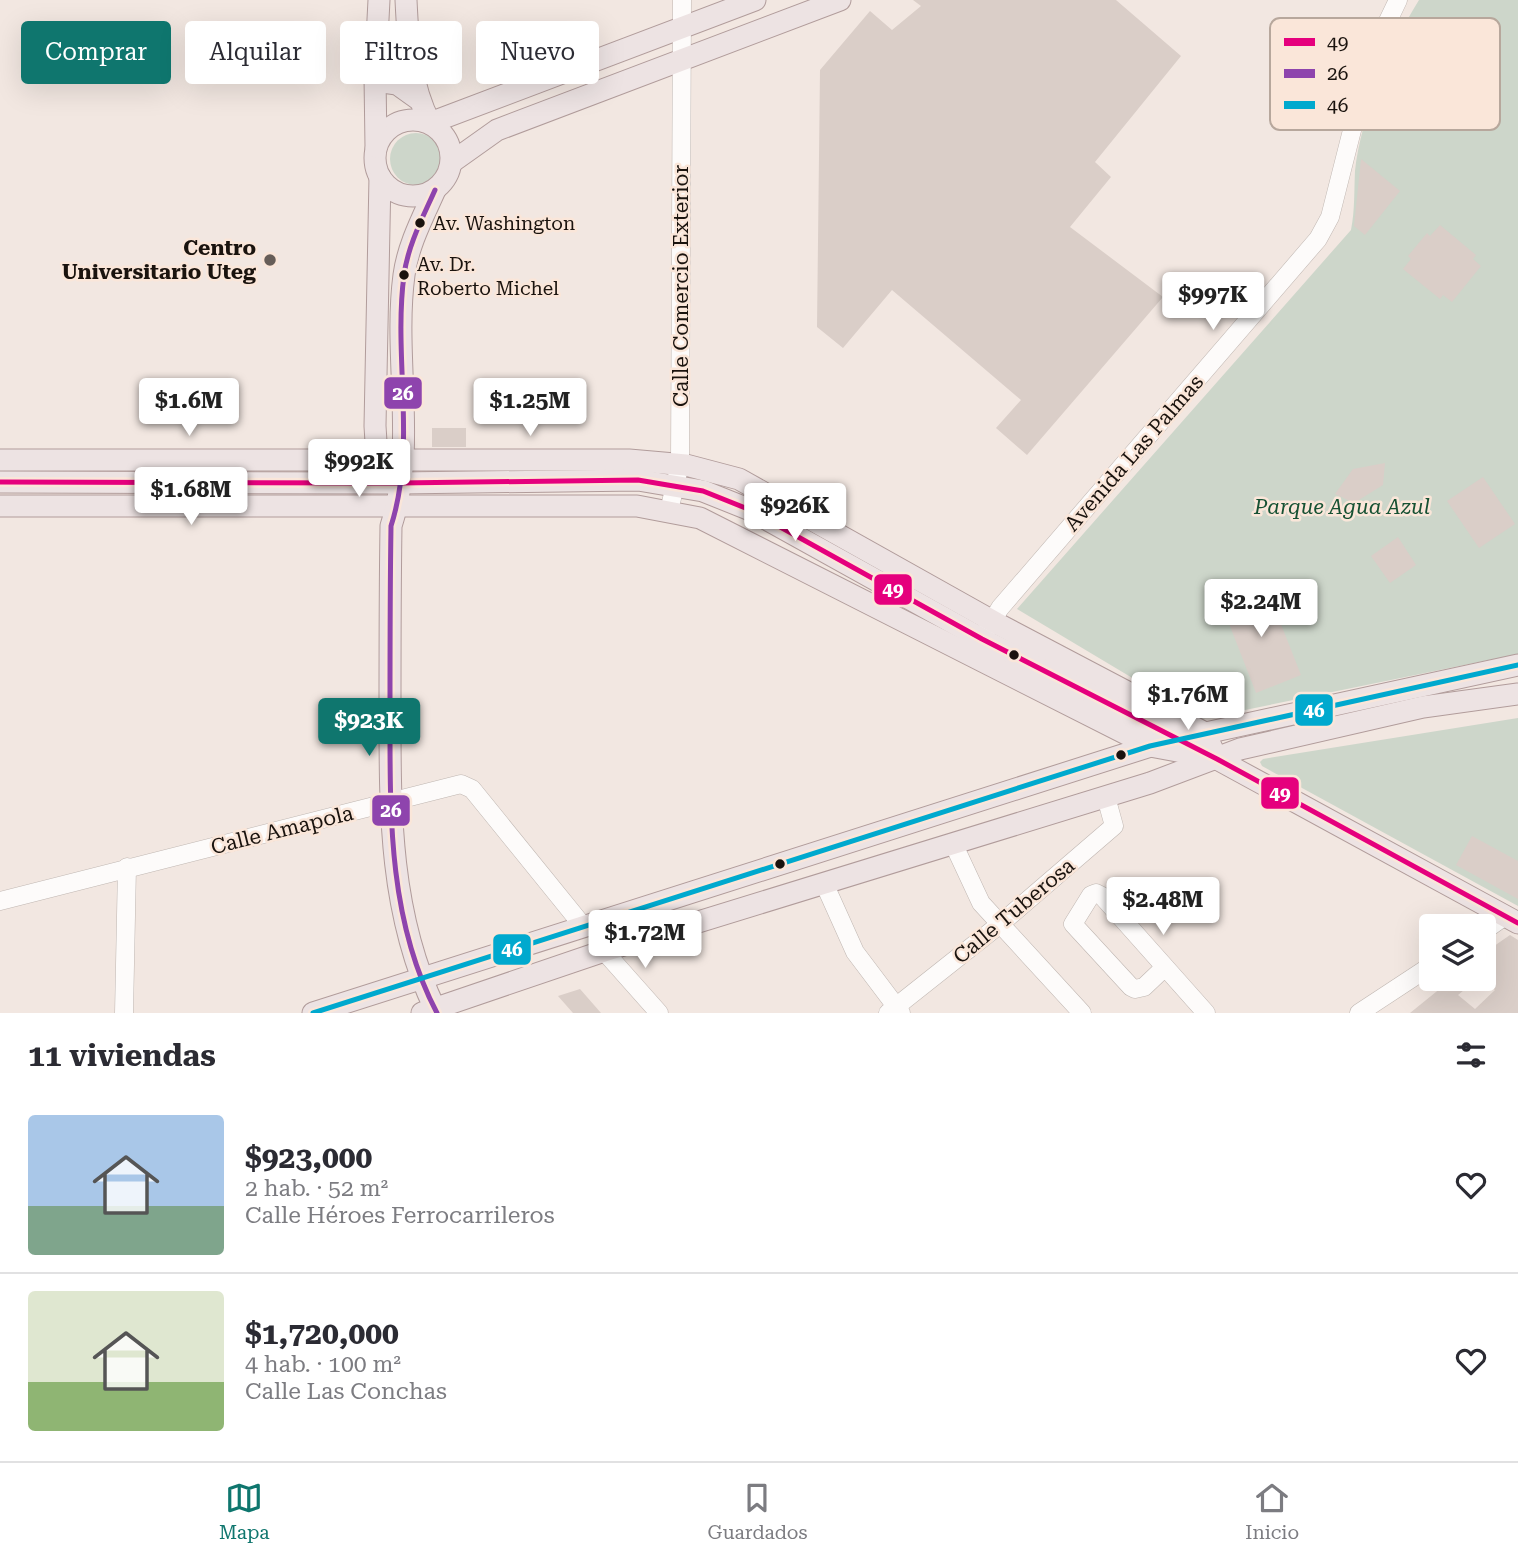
<!DOCTYPE html>
<html lang="es">
<meta charset="utf-8">
<style>
:root{--surface:#fff;--page:#f2f2f3;--text:#2b2b33;--muted:#7c7c81;--line:#e1e1e2;--accent:#0f766e}
body{margin:0;font-family:"Roboto Serif",serif;background:var(--page);color:var(--text);height:100vh;display:flex;flex-direction:column;font-size:26px;white-space:nowrap}
*{box-sizing:border-box;margin:0}
p{font-size:23px;color:var(--muted)}
.icon{flex:none;width:38px;height:38px;fill:none;stroke:currentColor;stroke-width:2;stroke-linecap:round;stroke-linejoin:round}
.map{position:relative;height:1013px;overflow:hidden}
.sheet{display:flex;flex-direction:column;background:var(--surface);flex:1}
.sheet>*{flex:none}
.guide{position:absolute;left:21px;top:21px;width:700px;height:63px;display:flex;gap:14px}
.fabs{position:absolute;left:1419px;top:914px;display:grid;gap:14px}
.fabs a{display:grid;place-items:center;width:77px;height:77px;border-radius:7px;background:var(--surface);box-shadow:0 7px 28px #0002;font-size:35px}
.price{position:absolute;translate:-50% -60px;padding:0 16px;border-radius:7px;background:#fff;color:#222;font-size:23px;line-height:46px;filter:drop-shadow(0 2px 4px #0008)}
.price::after{content:'';position:absolute;left:50%;top:42px;width:21px;height:16px;margin-left:-10px;background:inherit;clip-path:polygon(0 0,100% 0,50% 100%)}
.price.on{background:var(--accent);color:#fff}
ul{padding:0;list-style:none}
li{display:flex;align-items:center;gap:21px;height:175px;padding:0 28px}
li+li{border-top:2px solid var(--line)}
li span{display:grid;place-items:center;flex:none;width:196px;height:140px;border-radius:7px;color:#555}
li>.icon{margin-inline-start:auto}
span .icon{width:84px;height:84px;fill:#fffc;stroke-width:1}
li b{font-size:30px}
h2{display:flex;justify-content:space-between;align-items:center;height:84px;padding:0 28px;font-size:30px}
.chip{padding:0 24px;border-radius:7px;background:var(--surface);box-shadow:0 7px 28px #0002;font-size:24px;line-height:63px}
.chip.on{background:var(--accent);color:#fff}
.tabs{display:flex;justify-content:space-around;align-items:center;height:98px;border-top:2px solid var(--line);background:var(--surface);font-size:19px;color:var(--muted)}
.tabs a{display:grid;justify-items:center;gap:4px}
.tabs .on{color:var(--accent)}
.map>svg:first-child{display:block}
.green{fill:#cdd6ca}
.building{fill:#dacec8}
.lines{fill:none;stroke-linecap:round;stroke-linejoin:round}
.minor-casing{stroke:#bfb6b1;stroke-width:19}
.major-casing{stroke:#b19c9b;stroke-width:23}
.minor{stroke:#fdfbfa;stroke-width:18}
.major{stroke:#ede3e3;stroke-width:21}
.bus-1-casing{stroke:#fae6d9;stroke-width:10}
.bus-2-casing{stroke:#fae6d9;stroke-width:10}
.bus-3-casing{stroke:#fae6d9;stroke-width:10}
.bus-1{stroke:#e5007d;stroke-width:5}
.bus-2{stroke:#8e44ad;stroke-width:5}
.bus-3{stroke:#00a9ce;stroke-width:5}
.bus-dot{fill:#1a130e;stroke:#fae6d9;stroke-width:2.5}
.poi-dot{fill:#665d58;stroke:#fae6d9;stroke-width:2.5}
.labels{text-anchor:middle;stroke-width:5;stroke-linejoin:round;paint-order:stroke}
.bus-label{font-size:19px;fill:#1a130e;stroke:#fae6d9;text-anchor:start}
.poi-label{font-size:21px;font-weight:bold;fill:#1a130e;stroke:#fae6d9;text-anchor:end}
.street-label{font-size:21px;fill:#1a130e;stroke:#fae6d9}
.park-label{font-size:21px;font-style:italic;fill:#165133;stroke:#fae6d9}
.key{fill:#fae6d9;stroke:#b7a79c;stroke-width:2}
.key-label{font-size:19px;fill:#1a130e}
.line-badge{stroke:#fae6d9;stroke-width:2.5}
.badge-label{font-size:19px;text-anchor:middle;font-weight:bold;fill:#fff}
</style>
<div class="map">
<svg width="1518" height="1013" viewBox="0 0 1518 1013">
<rect width="100%" height="100%" fill="#f2e7e1"/>
<g class="green">
<path d="M 1419,0 L 1518,0 L 1518,654 L 1201,719 L 1017,609 L 1351,230 C 1355,210 1354,191 1355,171 C 1361,117 1390,46 1419,0 Z"/>
<circle cx="416" cy="159" r="26"/>
<polygon points="1518,718 1518,906 1262,766 1260,762 1263,759"/>
</g>
<g class="building">
<polygon points="913,0 1116,0 1181,56 1095,162 1111,177 1070,227 1163,297 1027,455 996,428 1021,400 892,290 843,348 817,327 820,70 870,11 892,30 921,6"/>
<polygon points="1361,159 1400,191 1365,235 1354,226"/>
<polygon points="1440,225 1476,255 1473,259 1481,266 1452,302 1443,295 1440,299 1403,269 1411,259 1408,256 1427,233 1430,236"/>
<rect x="432" y="428" width="34" height="19"/>
<polygon points="1385,463 1383,485 1354,503 1335,494 1353,469"/>
<polygon points="1483,477 1515,524 1479,548 1447,501"/>
<polygon points="1398,537 1416,565 1390,583 1371,556"/>
<polygon points="1266,586 1301,675 1256,693 1221,603"/>
<polygon points="1472,836 1518,861 1518,899 1456,865"/>
<polygon points="1510,935 1518,940 1518,1013 1410,1013 1452,979 1464,990 1458,995 1475,1009 1495,990 1484,982 1484,953"/>
<polygon points="580,989 601,1013 573,1013 558,996"/>
</g>
<g class="lines">
<g class="minor-casing">
<g id="minor">
<polyline points="669,511 680,464 682,0"/>
<polyline points="987,630 1000,608 1318,239 1330,217 1364,83 1375,48 1398,0"/>
<polyline points="953,843 981,903 1082,1013"/>
<polyline points="824,883 855,952 901,1013"/>
<polyline points="0,901 461,784 472,789 583,926"/>
<polyline points="1484,931 1505,916"/>
<polyline points="604,951 659,1013"/>
<polyline points="1164,968 1144,987 1135,989 1131,987 1073,924 1091,895 1096,893 1102,896 1206,1013"/>
<polyline points="124,1013 127,867"/>
<polyline points="888,1013 999,925 1114,826 1106,797"/>
<polyline points="1359,1013 1432,965"/>
</g>
</g>
<g class="major-casing">
<g id="major">
<path d="M 406,0 C 408,43 410,84 430,123 L 755,0"/>
<polyline points="375,81 397,84 418,99"/>
<circle cx="413" cy="158" r="38"/>
<polyline points="376,147 375,77 379,0"/>
<polyline points="452,162 497,130 840,0"/>
<polyline points="0,460 629,460 686,465 739,479 996,623 1205,733 1217,759"/>
<polyline points="378,474 375,426 380,177"/>
<polyline points="0,482 399,483 638,480 703,491 748,509 982,639 1217,759 1518,923"/>
<polyline points="0,506 637,506 700,518 1150,746 1188,753"/>
<polyline points="1192,736 1518,665"/>
<path d="M 435,1009 C 390,914 390,815 390,713 C 390,650 390,588 391,526 C 417,445 393,358 404,275 C 408,245 423,217 435,190"/>
<polyline points="313,1013 1157,744"/>
<polyline points="422,1013 604,951 1150,783 1240,749 1423,707 1518,694"/>
</g>
</g>
<use href="#minor" class="minor"/>
<use href="#major" class="major"/>
<g class="bus-1-casing">
<polyline id="bus-1" points="0,482 399,483 638,480 703,491 748,509 982,639 1217,759 1518,923"/>
</g>
<g class="bus-2-casing">
<path id="bus-2" d="M 435,190 C 423,217 408,245 404,275 C 393,358 417,445 391,526 C 390,588 390,650 390,712 C 390,814 388,920 437,1013"/>
</g>
<g class="bus-3-casing">
<polyline id="bus-3" points="313,1013 1150,746 1518,665"/>
</g>
<use href="#bus-1" class="bus-1"/>
<use href="#bus-2" class="bus-2"/>
<use href="#bus-3" class="bus-3"/>
</g>
<g class="bus-dot">
<circle cx="420" cy="223" r="6"/>
<circle cx="404" cy="275" r="6"/>
<circle cx="1014" cy="655" r="6"/>
<circle cx="1121" cy="755" r="6"/>
<circle cx="780" cy="864" r="6"/>
</g>
<circle class="poi-dot" cx="270" cy="260" r="7"/>
<g class="labels">
<g class="bus-label">
<text x="433" y="230">Av. Washington</text>
<text x="417" y="271">Av. Dr.<tspan x="417" dy="24">Roberto Michel</tspan></text>
</g>
<g class="poi-label">
<text x="256" y="255">Centro<tspan x="256" dy="24">Universitario Uteg</tspan></text>
</g>
<g class="street-label">
<text transform="translate(681 286) rotate(-90)" y="7">Calle Comercio Exterior</text>
<text transform="translate(1134 453) rotate(-49)" y="7">Avenida Las Palmas</text>
<text transform="translate(282 830) rotate(-14)" y="7">Calle Amapola</text>
<text transform="translate(1014 911) rotate(-40)" y="7">Calle Tuberosa</text>
</g>
<g class="park-label">
<text x="1342" y="514">Parque Agua Azul</text>
</g>
</g>
<rect x="1270" y="18" width="230" height="112" rx="10" class="key"/>
<rect x="1284" y="38" width="31" height="8" fill="#e5007d"/>
<rect x="1284" y="69" width="31" height="9" fill="#8e44ad"/>
<rect x="1284" y="101" width="31" height="8" fill="#00a9ce"/>
<g class="key-label">
<text x="1327" y="49">49</text>
<text x="1327" y="80">26</text>
<text x="1327" y="112">46</text>
</g>
<g class="line-badge">
<rect x="383" y="376" width="40" height="34" rx="7" fill="#8e44ad"/>
<rect x="873" y="573" width="40" height="33" rx="7" fill="#e5007d"/>
<rect x="1294" y="693" width="40" height="34" rx="7" fill="#00a9ce"/>
<rect x="1260" y="776" width="40" height="34" rx="7" fill="#e5007d"/>
<rect x="371" y="794" width="40" height="33" rx="7" fill="#8e44ad"/>
<rect x="492" y="933" width="40" height="33" rx="7" fill="#00a9ce"/>
</g>
<g class="badge-label">
<text x="403" y="400">26</text>
<text x="893" y="596">49</text>
<text x="1314" y="717">46</text>
<text x="1280" y="800">49</text>
<text x="391" y="817">26</text>
<text x="512" y="956">46</text>
</g>
</svg>
<div class="fabs">
<a><svg class="icon" aria-label="layers" viewBox="0 0 24 24"><path d="M12 4l9 5-9 5-9-5zM3 14l9 5 9-5"/></svg></a>
</div>
<b class="price" style="left:1213px;top:332px">$997K</b>
<b class="price" style="left:189px;top:438px">$1.6M</b>
<b class="price" style="left:530px;top:438px">$1.25M</b>
<b class="price" style="left:359px;top:499px">$992K</b>
<b class="price" style="left:191px;top:527px">$1.68M</b>
<b class="price" style="left:795px;top:543px">$926K</b>
<b class="price" style="left:1261px;top:639px">$2.24M</b>
<b class="price" style="left:1188px;top:732px">$1.76M</b>
<b class="price on" style="left:369px;top:758px">$923K</b>
<b class="price" style="left:1163px;top:937px">$2.48M</b>
<b class="price" style="left:645px;top:970px">$1.72M</b>
<div class="guide">
<a class="chip on">Comprar</a>
<a class="chip">Alquilar</a>
<a class="chip">Filtros</a>
<a class="chip">Nuevo</a>
</div>
</div>
<section class="sheet">
<h2>11 viviendas<svg class="icon" aria-label="filters" viewBox="0 0 24 24"><path d="M4 7h16M4 17h16"/><circle cx="9" cy="7" r="2"/><circle cx="15" cy="17" r="2"/></svg></h2>
<ul>
<li><span style="background:linear-gradient(#a9c7e8 65%,#7fa58c 0)"><svg class="icon" aria-label="home" viewBox="0 0 24 24"><path d="M3 11l9-7 9 7M6 9v11h12V9"/></svg></span><div><b>$923,000</b><p>2 hab. · 52 m²</p><p>Calle Héroes Ferrocarrileros</p></div><svg class="icon" aria-label="heart" viewBox="0 0 24 24"><path d="M12 20l-8-8c-3-5 5-10 8-4 3-6 11-1 8 4z"/></svg></li>
<li><span style="background:linear-gradient(#dfe7d0 65%,#8fb573 0)"><svg class="icon" aria-label="home" viewBox="0 0 24 24"><path d="M3 11l9-7 9 7M6 9v11h12V9"/></svg></span><div><b>$1,720,000</b><p>4 hab. · 100 m²</p><p>Calle Las Conchas</p></div><svg class="icon" aria-label="heart" viewBox="0 0 24 24"><path d="M12 20l-8-8c-3-5 5-10 8-4 3-6 11-1 8 4z"/></svg></li>
</ul>
</section>
<nav class="tabs">
<a class="on"><svg class="icon" aria-label="map" viewBox="0 0 24 24"><path d="M3 6l6-2 6 2 6-2v14l-6 2-6-2-6 2zM9 4v14M15 6v14"/></svg>Mapa</a>
<a><svg class="icon" aria-label="saved" viewBox="0 0 24 24"><path d="M7 4h10v16l-5-4-5 4z"/></svg>Guardados</a>
<a><svg class="icon" aria-label="home" viewBox="0 0 24 24"><path d="M3 11l9-7 9 7M6 9v11h12V9"/></svg>Inicio</a>
</nav>
